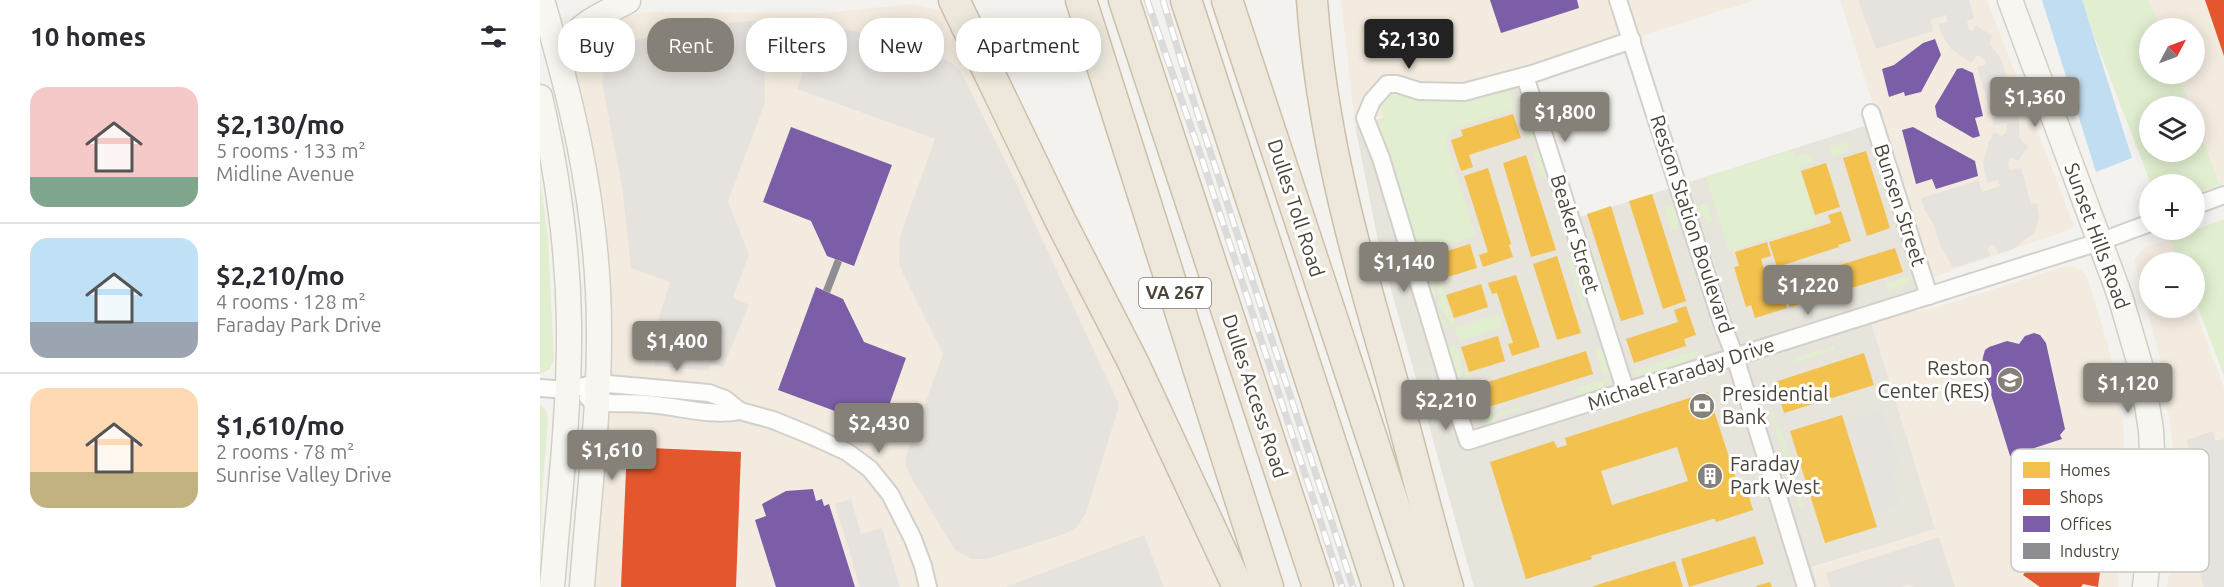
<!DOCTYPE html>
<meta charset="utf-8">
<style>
:root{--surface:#fff;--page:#f7f7f7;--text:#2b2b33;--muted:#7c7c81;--line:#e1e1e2;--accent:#868178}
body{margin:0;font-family:Ubuntu,sans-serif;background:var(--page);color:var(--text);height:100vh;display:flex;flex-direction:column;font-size:22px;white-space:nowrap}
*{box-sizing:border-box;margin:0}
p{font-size:20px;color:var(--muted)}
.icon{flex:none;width:33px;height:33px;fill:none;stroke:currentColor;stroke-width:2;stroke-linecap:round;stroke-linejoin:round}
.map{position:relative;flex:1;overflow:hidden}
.drawer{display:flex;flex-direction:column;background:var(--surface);width:540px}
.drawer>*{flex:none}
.top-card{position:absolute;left:18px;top:18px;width:570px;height:54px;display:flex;gap:12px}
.needle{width:39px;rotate:49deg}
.buttons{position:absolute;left:1599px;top:18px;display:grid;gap:12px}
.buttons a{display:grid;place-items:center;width:66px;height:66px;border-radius:50%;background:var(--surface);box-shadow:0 3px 15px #0003;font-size:30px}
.price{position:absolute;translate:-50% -51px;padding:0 14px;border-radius:6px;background:var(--accent);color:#fff;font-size:20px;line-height:39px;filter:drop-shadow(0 2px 3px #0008)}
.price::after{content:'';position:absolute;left:50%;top:36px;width:18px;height:14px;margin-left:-9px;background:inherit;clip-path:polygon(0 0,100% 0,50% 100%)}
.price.current{background:#222;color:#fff}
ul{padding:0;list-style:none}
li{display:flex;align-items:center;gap:18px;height:150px;padding:0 30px}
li+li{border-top:2px solid var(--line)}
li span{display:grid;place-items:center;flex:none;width:168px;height:120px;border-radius:18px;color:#555}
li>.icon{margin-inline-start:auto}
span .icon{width:72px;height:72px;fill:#fffc;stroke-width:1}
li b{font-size:26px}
h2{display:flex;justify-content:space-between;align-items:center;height:72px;padding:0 30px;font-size:26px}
.tag{padding:0 21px;border-radius:24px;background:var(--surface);box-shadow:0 3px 15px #0003;font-size:21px;line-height:54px}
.tag.current{background:var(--accent);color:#fff}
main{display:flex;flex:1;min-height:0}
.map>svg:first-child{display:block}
.residential{fill:#e7e4dc}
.commercial{fill:#f3ebdf}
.green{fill:#e1eecf}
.parking{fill:#e6e3df}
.water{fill:#c0ddf1}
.homes{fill:#f2c14e;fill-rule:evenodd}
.shops{fill:#e4572e}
.offices{fill:#7b5ea7}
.industry{fill:#8d8d92}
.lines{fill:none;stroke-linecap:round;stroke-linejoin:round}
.street-casing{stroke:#d2d0cb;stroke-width:20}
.secondary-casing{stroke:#d3cfc5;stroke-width:27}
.highway-casing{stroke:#ccbfa9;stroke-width:33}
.street{stroke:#fdfdfc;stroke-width:16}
.secondary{stroke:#f7f6f1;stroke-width:24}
.highway{stroke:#ede8db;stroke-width:30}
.rail-casing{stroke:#dbdbda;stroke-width:7}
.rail{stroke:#fff;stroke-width:4.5;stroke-dasharray:14;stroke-linecap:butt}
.labels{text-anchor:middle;stroke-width:6;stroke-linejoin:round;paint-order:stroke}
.shield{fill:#fff;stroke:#817c74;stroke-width:1.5}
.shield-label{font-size:18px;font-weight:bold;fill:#4b4439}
.street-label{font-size:20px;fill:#4b4439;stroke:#fff}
.poi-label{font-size:20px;fill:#4b4439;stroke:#fff;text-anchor:start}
.key{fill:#fff;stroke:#c9c7c4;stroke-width:1.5}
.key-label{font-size:16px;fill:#4b4439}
</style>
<main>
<section class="drawer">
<h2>10 homes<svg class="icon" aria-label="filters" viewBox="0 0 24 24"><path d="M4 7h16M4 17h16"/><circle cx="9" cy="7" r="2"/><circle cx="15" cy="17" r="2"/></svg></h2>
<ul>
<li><span style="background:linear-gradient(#f6c9c9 75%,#7fa58c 0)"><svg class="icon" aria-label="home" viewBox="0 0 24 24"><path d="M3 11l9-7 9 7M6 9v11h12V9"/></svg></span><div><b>$2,130/mo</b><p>5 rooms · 133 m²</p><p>Midline Avenue</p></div></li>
<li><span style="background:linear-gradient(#bfe0f5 70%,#9aa5b1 0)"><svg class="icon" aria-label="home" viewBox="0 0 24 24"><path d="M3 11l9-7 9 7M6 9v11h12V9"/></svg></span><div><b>$2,210/mo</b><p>4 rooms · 128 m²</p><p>Faraday Park Drive</p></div></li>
<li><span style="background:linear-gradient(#ffd9b3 70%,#c2b280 0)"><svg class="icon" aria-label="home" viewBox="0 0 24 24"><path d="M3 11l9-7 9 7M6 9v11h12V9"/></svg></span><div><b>$1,610/mo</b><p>2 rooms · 78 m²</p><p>Sunrise Valley Drive</p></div></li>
</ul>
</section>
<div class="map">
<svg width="1684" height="587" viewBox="0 0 1684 587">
<rect width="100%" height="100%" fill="#f4f2ee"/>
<polygon class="residential" points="992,74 1037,218 1340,121 1394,295 1329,316 1396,529 1272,567 1278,587 934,587 839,246 815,126"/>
<g class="commercial">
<polygon points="801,0 1216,0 815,125"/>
<polygon points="1300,0 1447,0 1533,223 1531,229 1388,279"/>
<polygon points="1608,0 1684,0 1684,194 1655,118 1654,106 1650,106 1637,74 1654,74 1654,28 1620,28"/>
<polygon points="372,4 398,10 409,18 469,131 682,587 50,587 61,458 34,59 39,39 81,16 110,12 282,13"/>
<polygon points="1630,239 1638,262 1610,262 1610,308 1654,308 1684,388 1684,587 1627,587 1630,569 1633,448 1621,362 1594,259 1605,247"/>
<polygon points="1532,266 1540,269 1547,277 1568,345 1583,424 1587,488 1578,587 1278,587 1272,568 1395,529 1329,315 1391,309 1522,267"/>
</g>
<g class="green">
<polygon points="1540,0 1608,0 1620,28 1610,28 1610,74 1637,74 1650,106 1610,106 1610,152 1654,152 1655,118 1680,185 1655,194 1654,184 1611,184"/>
<polygon points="969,90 975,109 914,129 910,133 906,143 936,236 878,254 845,143 835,123 844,120 840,107 835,108 844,97 850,94 913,101"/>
<polygon points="985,100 990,128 994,130 993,138 988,139 978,103"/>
<polygon points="1306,142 1309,151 1292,157 1289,147"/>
<polygon points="1253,150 1256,157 1270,153 1273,162 1259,167 1277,224 1189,251 1166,177"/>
<polygon points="997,152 1001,154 1006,168 1004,172 1005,177 1001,178 994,153"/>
<polygon points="0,179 8,238 14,359 10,369 0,374"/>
<polygon points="1167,203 1172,221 1168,223 1161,213 1158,206"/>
<polygon points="1133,205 1138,220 1137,229 1131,231 1124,207"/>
<polygon points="1684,219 1684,376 1655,299 1654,262 1639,262 1630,239"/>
<polygon points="888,254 893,268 895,306 908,327 900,330 879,257"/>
<polygon points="1054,254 1070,304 1066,305 1050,256"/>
<polygon points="1031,260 1047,311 1043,312 1027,261"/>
<polygon points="898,271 915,325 912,325 900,308 898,300"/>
<polygon points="1368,276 1370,284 1348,291 1346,283"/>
<polygon points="958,314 963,327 919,341 914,328"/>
<path d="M 916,345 C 918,351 922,356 922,363 C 923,381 913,401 934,416 L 928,420 L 905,348 Z"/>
<polygon points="1294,346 1295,350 1255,362 1254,358"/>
<polygon points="1055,348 1059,348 1063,350 1070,374 1063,375"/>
<path d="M 1157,350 L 1159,354 C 1144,362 1104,382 1089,372 Z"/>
<path d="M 926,363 L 943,413 L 940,414 C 920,402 924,383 926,363 Z"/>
<polygon points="1069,378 1061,389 1038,395 1036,388"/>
<polygon points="0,404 6,410 8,420 2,495 0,575"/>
<polygon points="980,406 981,410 959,416 956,422 944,425 942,418"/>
<polygon points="1235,412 1237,421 1235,422 1236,426 1239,425 1251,461 1246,463 1231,413"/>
<polygon points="1252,464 1257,482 1255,483 1265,508 1260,509 1247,465"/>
</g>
<g class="parking">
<polygon points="1318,0 1429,0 1434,18 1427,21 1429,30 1433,31 1436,25 1452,36 1450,44 1461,59 1479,116 1479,137 1488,147 1478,161 1470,158 1468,163 1470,170 1481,168 1491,204 1497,203 1499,217 1495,232 1473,249 1458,254 1455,246 1451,245 1448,248 1450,256 1413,268 1400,245 1393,223 1384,209 1381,198 1439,180 1442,192 1460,186 1458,180 1447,183 1443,163 1449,142 1454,132 1462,136 1466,133 1467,126 1465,123 1454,125 1437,67 1445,65 1446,61 1437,55 1431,63 1411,49 1402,35 1398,24 1408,22 1406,15 1391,20 1393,31 1336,49"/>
<polygon points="211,21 266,22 313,31 369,45 409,61 420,70 475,181 578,402 578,409 546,513 537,527 525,534 447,559 431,559 415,550 372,479 366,467 366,456 403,354 359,265 360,236 395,139 257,89 274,42 224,41 225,103 188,201 209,255 193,297 209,305 183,367 171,363 168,371 115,366 115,330 130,282 91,268 82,187 62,82 64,67 72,53 91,41 162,26"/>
<polygon points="1342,409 1360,466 1351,470 1361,505 1336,513 1307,420"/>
<polygon points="1673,431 1675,441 1684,439 1684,587 1664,587 1655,557 1664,555 1665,552 1641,452 1649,451 1647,440"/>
<polygon points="311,499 321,534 342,528 360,587 320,587 295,504"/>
<polygon points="604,535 624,587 465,587"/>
<polygon points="1399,537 1415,587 1373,587 1370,584 1360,587 1290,587 1286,573"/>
</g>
<polygon class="water" points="1502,0 1542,0 1592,158 1556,172"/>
<g class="homes">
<polygon points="973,114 981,138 929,155 933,167 921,171 911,140 923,136 921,130"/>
<polygon points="1326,151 1350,228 1327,236 1303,158"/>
<polygon points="986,155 1016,250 991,257 963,163"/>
<polygon points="1286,163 1300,207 1275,215 1261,171"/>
<polygon points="948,168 971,244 969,245 973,257 943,267 939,255 948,252 924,176"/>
<polygon points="1112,194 1146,301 1123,309 1089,201"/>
<polygon points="1071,206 1104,314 1081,321 1047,214"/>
<polygon points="1301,211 1311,241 1298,245 1299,247 1237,267 1229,242 1291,223 1288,215"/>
<polygon points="1227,242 1231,256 1221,259 1227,278 1233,298 1243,295 1247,308 1215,318 1211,305 1206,307 1194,267 1199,266 1195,252"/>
<polygon points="930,244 937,268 901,279 894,255"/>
<polygon points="1355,248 1363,272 1250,307 1242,283"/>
<polygon points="1017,256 1041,333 1017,340 993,264"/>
<polygon points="976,275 1000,347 972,356 968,344 973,343 957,293 952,294 948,283"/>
<polygon points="941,284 948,307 914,318 906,295"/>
<polygon points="1146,306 1156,335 1144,339 1146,346 1094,363 1086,339 1138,322 1134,310"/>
<polygon points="958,336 965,361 929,372 921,347"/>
<polygon points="1046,351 1053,374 942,409 935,386"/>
<polygon points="1324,353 1334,385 1244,413 1235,382"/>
<path d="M 1168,392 L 1197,482 L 1204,480 L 1213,510 L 1176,522 L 1175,519 L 1173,519 L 1061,553 L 1051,556 L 1052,559 L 986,579 L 950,462 L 1014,441 L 1017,448 L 1027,445 L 1025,438 ZM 1137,447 L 1148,481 L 1072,505 L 1061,471 Z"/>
<polygon points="1302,415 1337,527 1285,543 1250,431"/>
<polygon points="1215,536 1224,564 1149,587 1141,559"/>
<polygon points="1135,561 1143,587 1052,587 1060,584"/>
<polygon points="1230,582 1232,587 1217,587 1216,586"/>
</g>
<g class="shops">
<polygon points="1665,0 1684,0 1684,56"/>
<polygon points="87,447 201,452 196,587 81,587"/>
<polygon points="1540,515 1548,537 1564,541 1558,587 1543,584 1541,587 1500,587 1483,575 1488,568 1485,564 1491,557 1497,555 1490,537"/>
</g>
<g class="offices">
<polygon points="950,0 1037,0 1039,8 961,33"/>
<polygon points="1395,39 1401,55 1381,92 1365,96 1364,92 1349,97 1342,69 1354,65 1383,43"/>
<polygon points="1422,68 1433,73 1443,116 1435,118 1440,136 1433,138 1397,117 1395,106 1417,69"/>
<polygon points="251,127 352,165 314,266 287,256 271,221 223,202"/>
<polygon points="1373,127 1435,161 1438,176 1396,189 1392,179 1376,184 1362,130"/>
<polygon points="276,287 303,299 324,342 366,358 341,428 238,390"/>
<polygon points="1494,333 1500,335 1506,343 1525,429 1520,435 1522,439 1470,456 1442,365 1443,357 1445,350 1449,347 1467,341 1479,344 1485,336"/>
<polygon points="273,489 276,501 282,499 284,506 289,504 315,587 236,587 215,520 226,516 222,504 246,491"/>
</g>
<polygon class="industry" points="295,259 302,262 290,293 283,290"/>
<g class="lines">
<g class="street-casing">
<g id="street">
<polyline points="1078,0 1182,323 1195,357 1266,587"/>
<polyline points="1092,40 992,74 924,92 879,91 857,84 847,84 832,101 825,118 841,158 917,409 928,441 1559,242 1610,223"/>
<polyline points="985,76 1086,392"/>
<polyline points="1331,113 1389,296"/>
<polyline points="1654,206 1684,195"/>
<polyline points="0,388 27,390 57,383 169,393 185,399 200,411 233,420 272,436 307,452 330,469 350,494 373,539 383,566 388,587"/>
<path d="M 48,398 C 66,406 88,402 107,404 C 138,406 170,417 200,411"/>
</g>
</g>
<g class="secondary-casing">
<g id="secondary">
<path d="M 2,0 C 31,98 53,188 58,291 C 63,390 49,488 42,587"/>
<polyline points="1470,0 1580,296 1601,368 1611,430 1614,495 1605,587"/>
<path d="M 23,71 C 24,62 24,51 29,43 C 40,22 68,12 88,1"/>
<path d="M 0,97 C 17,171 28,248 29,323 C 30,411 19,499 12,587"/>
</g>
</g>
<g class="highway-casing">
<g id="highway">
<polyline points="414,0 520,220 593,362 698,587"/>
<polyline points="541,0 728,587"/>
<polyline points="584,0 778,587"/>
<polyline points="646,0 838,587"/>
<polyline points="687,0 881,587"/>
<path d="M 772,0 C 781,125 810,235 845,355 C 867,432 885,510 908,587"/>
</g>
</g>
<use href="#street" class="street"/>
<use href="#secondary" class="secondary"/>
<use href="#highway" class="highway"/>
<g class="rail-casing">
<g id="rail">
<polyline points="607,0 663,162 802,587"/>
<polyline points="623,0 649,87 813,587"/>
</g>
</g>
<use href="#rail" class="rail"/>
</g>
<defs>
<g id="university-disc" transform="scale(1.35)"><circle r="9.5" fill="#868178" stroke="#fff"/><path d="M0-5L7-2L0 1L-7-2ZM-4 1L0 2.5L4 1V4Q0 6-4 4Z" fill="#fff"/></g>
<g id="bank-disc" transform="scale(1.35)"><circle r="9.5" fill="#868178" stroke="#fff"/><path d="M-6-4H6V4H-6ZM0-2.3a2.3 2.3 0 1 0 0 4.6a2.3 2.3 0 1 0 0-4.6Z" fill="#fff"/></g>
<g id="building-disc" transform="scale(1.35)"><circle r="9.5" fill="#868178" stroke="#fff"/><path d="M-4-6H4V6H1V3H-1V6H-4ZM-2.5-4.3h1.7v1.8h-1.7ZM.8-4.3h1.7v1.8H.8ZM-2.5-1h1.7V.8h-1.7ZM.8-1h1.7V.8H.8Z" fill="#fff"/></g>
</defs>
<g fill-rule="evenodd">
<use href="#university-disc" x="1470" y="380"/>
<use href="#bank-disc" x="1162" y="406"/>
<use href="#building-disc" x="1170" y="476"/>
</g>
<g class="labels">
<rect class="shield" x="599" y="278" width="72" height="30" rx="4.5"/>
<g class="shield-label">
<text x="635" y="299">VA 267</text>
</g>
<g class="street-label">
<text transform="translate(1360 205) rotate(72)" y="7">Bunsen Street</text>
<text transform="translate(756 208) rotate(72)" y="7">Dulles Toll Road</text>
<text transform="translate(1152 224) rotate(72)" y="7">Reston Station Boulevard</text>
<text transform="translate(1035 234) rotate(73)" y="7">Beaker Street</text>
<text transform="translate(1557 236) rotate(70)" y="7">Sunset Hills Road</text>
<text transform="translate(1141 374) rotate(-18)" y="7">Michael Faraday Drive</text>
<text transform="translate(715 396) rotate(72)" y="7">Dulles Access Road</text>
</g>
<g class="poi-label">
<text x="1450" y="375" text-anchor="end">Reston<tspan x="1450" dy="23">Center (RES)</tspan></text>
<text x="1182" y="401">Presidential<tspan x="1182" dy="23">Bank</tspan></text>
<text x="1190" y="471">Faraday<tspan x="1190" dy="23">Park West</tspan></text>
</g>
</g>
<rect x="1471" y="449" width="198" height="123" rx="9" class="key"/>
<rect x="1483" y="462" width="27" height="16" fill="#f2c14e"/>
<rect x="1483" y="489" width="27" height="16" fill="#e4572e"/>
<rect x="1483" y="516" width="27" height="16" fill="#7b5ea7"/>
<rect x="1483" y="543" width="27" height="16" fill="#8d8d92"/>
<g class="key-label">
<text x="1520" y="476">Homes</text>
<text x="1520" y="503">Shops</text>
<text x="1520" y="530">Offices</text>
<text x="1520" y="557">Industry</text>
</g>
</svg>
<div class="buttons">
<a><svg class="needle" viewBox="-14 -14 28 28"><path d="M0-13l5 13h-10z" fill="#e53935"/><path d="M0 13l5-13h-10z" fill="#7c7c81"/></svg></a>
<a><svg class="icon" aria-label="layers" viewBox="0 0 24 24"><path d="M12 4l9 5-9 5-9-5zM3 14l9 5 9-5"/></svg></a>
<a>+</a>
<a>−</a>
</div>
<b class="price current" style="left:869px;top:70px">$2,130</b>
<b class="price" style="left:1495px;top:128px">$1,360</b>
<b class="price" style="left:1025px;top:143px">$1,800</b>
<b class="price" style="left:864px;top:293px">$1,140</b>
<b class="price" style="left:1268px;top:316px">$1,220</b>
<b class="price" style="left:137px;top:372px">$1,400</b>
<b class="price" style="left:1588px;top:414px">$1,120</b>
<b class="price" style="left:906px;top:431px">$2,210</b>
<b class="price" style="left:339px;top:454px">$2,430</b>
<b class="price" style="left:72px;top:481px">$1,610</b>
<div class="top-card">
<a class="tag">Buy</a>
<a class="tag current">Rent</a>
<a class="tag">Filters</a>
<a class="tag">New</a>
<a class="tag">Apartment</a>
</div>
</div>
</main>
